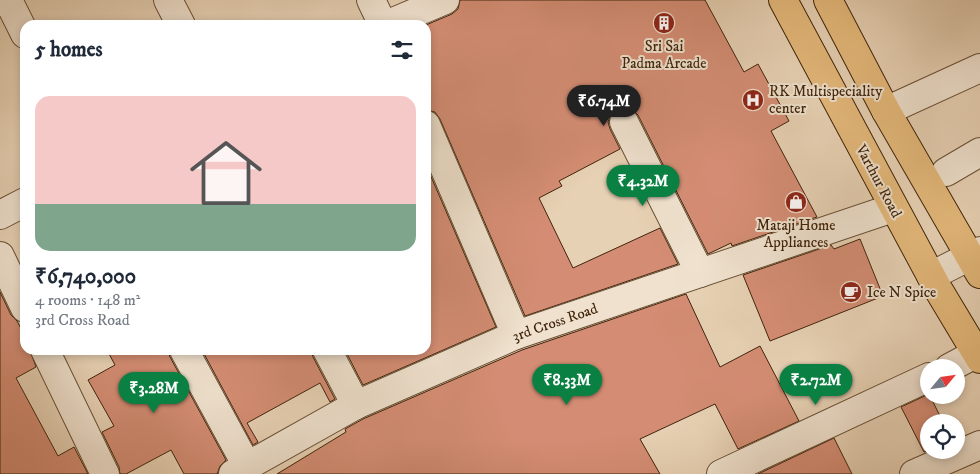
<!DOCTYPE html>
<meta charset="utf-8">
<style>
:root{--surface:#fff;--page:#f2f2f3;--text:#1f2937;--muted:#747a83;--accent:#0b8043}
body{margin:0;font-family:"IM FELL DW Pica",serif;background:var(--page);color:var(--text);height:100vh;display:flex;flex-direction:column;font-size:19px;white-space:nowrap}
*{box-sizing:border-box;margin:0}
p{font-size:16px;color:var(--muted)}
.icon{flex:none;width:28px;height:28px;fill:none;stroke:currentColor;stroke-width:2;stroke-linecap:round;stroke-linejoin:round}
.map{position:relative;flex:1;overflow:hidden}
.drawer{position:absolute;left:20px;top:20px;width:411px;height:335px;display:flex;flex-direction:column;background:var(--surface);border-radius:15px;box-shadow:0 2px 8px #0003}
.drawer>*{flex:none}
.needle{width:32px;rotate:61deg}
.buttons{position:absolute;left:920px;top:359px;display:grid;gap:10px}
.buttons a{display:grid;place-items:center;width:45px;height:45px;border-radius:50%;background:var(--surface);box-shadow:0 2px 8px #0003;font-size:25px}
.price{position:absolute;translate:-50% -42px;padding:0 11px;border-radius:18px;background:var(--accent);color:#fff;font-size:16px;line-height:32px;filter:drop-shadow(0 1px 2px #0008)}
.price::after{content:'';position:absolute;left:50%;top:30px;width:15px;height:11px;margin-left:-8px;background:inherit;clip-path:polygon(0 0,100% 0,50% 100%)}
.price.current{background:#222;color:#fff}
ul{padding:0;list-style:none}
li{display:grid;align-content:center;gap:10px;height:265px;padding:0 15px}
li span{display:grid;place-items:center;height:155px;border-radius:15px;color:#555}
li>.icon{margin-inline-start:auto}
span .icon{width:90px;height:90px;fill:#fffc;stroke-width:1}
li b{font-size:21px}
h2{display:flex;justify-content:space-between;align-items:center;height:60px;padding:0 15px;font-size:21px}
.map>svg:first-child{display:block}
.building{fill:#d48d74;stroke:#3f240b}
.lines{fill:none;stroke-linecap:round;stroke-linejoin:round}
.minor-casing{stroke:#694f35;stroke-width:30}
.primary-casing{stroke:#3f240b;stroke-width:30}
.minor{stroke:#efe1ce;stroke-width:28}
.primary{stroke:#e4b87a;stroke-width:28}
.labels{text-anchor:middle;stroke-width:4;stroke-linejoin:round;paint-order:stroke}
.poi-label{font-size:15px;fill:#3f240b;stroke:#efe1ce}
.street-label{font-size:15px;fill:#3f240b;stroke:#efe1ce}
</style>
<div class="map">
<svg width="980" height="474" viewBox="0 0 980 474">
<rect width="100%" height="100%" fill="#e7d1b4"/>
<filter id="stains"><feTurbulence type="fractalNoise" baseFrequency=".004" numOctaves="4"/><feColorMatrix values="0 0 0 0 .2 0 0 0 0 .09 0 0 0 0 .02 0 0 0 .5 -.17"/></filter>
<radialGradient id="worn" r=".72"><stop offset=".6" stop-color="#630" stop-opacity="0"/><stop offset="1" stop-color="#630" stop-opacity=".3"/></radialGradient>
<g class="building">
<polygon points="460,0 705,0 744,72 758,64 789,121 771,131 817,217 732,246 731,243 708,254 638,115 632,109 625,106 617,108 611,114 608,122 610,129 620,149 559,181 562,186 539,198 573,268 660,228 678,264 525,316 440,119 435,112 426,110 426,25 452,14 458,9"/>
<polygon points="426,165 496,327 363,385 345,350 426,350"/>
<polygon points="860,239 883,296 770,341 743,275 831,245 834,249"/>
<polygon points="0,292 11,315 17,321 25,336 25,350 30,350 36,367 16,378 58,456 74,447 88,474 0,474"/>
<polygon points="686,294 720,367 760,346 799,421 738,449 715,404 640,439 660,474 277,474 346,432 345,429 363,419 522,350"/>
<polygon points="107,350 168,350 170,357 226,460 220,466 217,474 184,474 171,450 126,474 120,474 119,467 102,432 114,426 88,380 115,365"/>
<polygon points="202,350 311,350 313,357 335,399 330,402 320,383 247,423 258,442 253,445"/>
<polygon points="929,394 943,422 929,422 930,450 924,452 901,407"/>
<polygon points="834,438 852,474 758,474"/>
</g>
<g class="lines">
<g class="minor-casing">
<g id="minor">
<polyline points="8,0 25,34"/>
<polyline points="168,0 181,25"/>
<polyline points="371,0 383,25"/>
<polyline points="386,25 445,0"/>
<polyline points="886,111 980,68"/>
<polyline points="624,122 700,273"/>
<polyline points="426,125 516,335"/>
<polyline points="946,172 980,152"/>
<polyline points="0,215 25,202"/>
<polyline points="0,256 25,308"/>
<polyline points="931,276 980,251"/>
<polyline points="45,350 105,474"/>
<polyline points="184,350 247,466"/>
<polyline points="327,350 356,405"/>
<polyline points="949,368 977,353"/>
<polyline points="233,474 356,405 516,335 893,208"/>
<polyline points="721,474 929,377"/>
<polyline points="914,474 980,445"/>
</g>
</g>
<g class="primary-casing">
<g id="primary">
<polyline points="783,0 938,289 980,359"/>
<polyline points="828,0 886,111 980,274"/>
</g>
</g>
<use href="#minor" class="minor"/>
<use href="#primary" class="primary"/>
</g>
<defs>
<g id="building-disc" transform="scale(1.125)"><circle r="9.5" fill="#8f2418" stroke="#efe1ce"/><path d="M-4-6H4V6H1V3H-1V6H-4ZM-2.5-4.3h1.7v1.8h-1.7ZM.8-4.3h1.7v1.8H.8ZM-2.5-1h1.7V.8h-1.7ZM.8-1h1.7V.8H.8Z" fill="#fff"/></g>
<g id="hospital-disc" transform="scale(1.125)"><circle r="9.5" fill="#8f2418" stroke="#efe1ce"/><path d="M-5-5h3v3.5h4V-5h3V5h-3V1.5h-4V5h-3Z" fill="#fff"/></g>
<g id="shop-disc" transform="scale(1.125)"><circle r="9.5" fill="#8f2418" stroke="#efe1ce"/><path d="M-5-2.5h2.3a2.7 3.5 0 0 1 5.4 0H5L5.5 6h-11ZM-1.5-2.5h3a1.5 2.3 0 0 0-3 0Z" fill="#fff"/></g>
<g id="cafe-disc" transform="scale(1.125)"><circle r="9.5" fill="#8f2418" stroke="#efe1ce"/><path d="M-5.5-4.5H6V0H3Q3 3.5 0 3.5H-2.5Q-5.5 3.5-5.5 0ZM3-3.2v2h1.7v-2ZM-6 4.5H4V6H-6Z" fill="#fff"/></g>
</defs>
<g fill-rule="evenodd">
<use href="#building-disc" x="664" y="23"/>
<use href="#hospital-disc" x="753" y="100"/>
<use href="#shop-disc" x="796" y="202"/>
<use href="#cafe-disc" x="851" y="292"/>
</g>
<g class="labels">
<g class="poi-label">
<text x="664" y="51">Sri Sai<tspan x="664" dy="17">Padma Arcade</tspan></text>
<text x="769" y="96" text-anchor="start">RK Multispeciality<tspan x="769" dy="17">center</tspan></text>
<text x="796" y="230">Mataji Home<tspan x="796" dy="17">Appliances</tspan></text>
<text x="867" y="297" text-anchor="start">Ice N Spice</text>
</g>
<g class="street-label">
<text transform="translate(879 181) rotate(62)" y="5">Varthur Road</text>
<text transform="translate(555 322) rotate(-19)" y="5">3rd Cross Road</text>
</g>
</g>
<rect width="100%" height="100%" filter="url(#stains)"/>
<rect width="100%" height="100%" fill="url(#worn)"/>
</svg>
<div class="buttons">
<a><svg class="needle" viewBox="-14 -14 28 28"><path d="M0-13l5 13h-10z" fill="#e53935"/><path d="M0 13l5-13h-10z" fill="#747a83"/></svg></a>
<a><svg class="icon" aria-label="locate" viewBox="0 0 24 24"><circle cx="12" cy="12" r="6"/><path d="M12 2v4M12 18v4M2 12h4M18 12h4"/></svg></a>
</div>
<b class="price current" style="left:604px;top:127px">₹6.74M</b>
<b class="price" style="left:643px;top:207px">₹4.32M</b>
<b class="price" style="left:567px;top:406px">₹8.33M</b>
<b class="price" style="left:816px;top:406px">₹2.72M</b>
<b class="price" style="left:154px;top:414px">₹3.28M</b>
<section class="drawer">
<h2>5 homes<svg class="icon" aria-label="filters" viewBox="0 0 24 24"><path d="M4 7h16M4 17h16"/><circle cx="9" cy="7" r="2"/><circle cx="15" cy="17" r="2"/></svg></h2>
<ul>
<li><span style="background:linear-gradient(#f6c9c9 70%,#7fa58c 0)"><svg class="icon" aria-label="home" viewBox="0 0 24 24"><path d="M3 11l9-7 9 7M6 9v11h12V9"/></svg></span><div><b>₹6,740,000</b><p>4 rooms · 148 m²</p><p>3rd Cross Road</p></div></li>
</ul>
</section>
</div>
